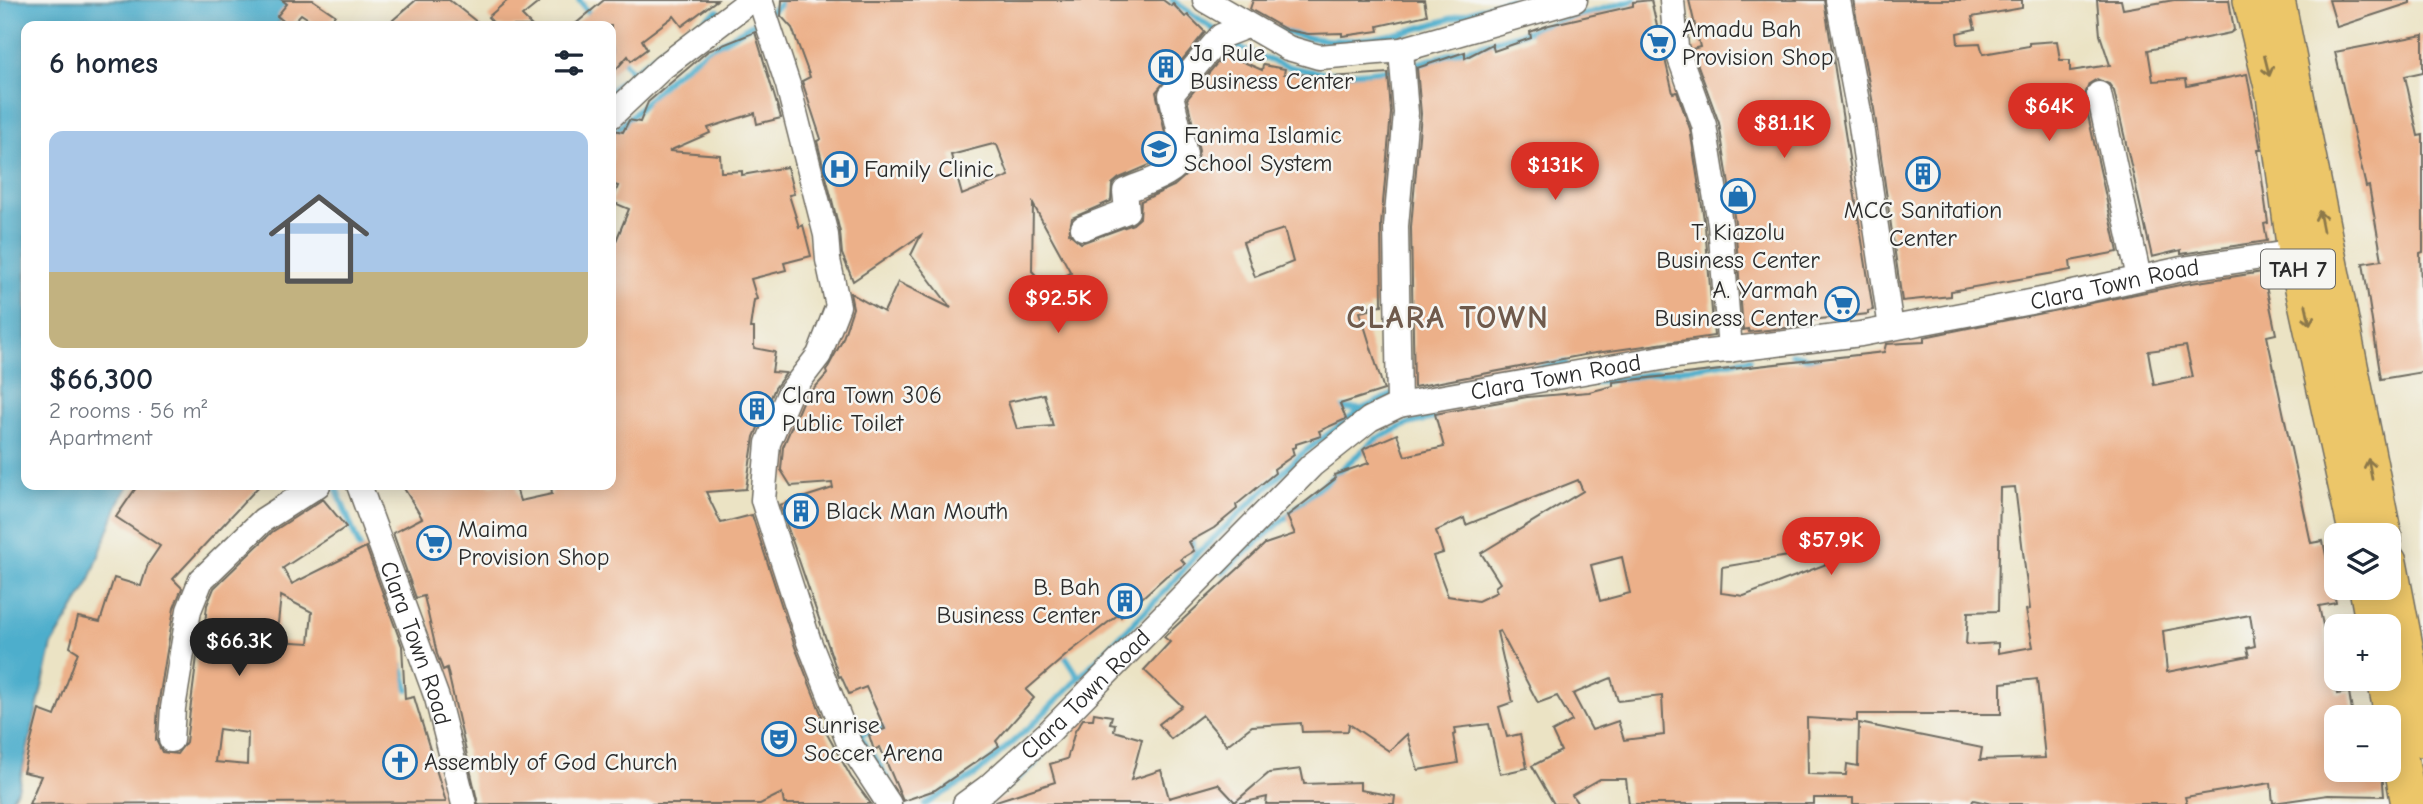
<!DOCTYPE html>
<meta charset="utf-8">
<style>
:root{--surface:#fff;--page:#f6f6f7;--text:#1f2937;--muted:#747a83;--accent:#d93025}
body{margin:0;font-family:"Comic Neue",sans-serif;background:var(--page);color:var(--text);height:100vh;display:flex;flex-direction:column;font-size:26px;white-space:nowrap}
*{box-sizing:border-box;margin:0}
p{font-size:23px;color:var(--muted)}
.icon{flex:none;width:38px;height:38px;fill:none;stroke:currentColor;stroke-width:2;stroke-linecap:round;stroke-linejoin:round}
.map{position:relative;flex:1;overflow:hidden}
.sheet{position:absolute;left:21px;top:21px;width:595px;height:469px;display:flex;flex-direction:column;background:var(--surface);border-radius:14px;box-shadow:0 4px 18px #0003}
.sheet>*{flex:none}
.tools{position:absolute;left:2324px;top:523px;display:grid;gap:14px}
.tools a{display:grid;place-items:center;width:77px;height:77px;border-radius:14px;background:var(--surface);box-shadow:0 4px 18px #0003;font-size:35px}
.price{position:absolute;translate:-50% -60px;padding:0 16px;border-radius:24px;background:var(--accent);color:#fff;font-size:23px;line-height:46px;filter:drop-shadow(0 2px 4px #0008)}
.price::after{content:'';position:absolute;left:50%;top:42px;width:21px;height:16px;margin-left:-10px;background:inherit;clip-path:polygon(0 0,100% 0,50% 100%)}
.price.on{background:#222;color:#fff}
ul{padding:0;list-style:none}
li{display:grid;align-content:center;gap:14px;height:371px;padding:0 28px}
li span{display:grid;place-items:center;height:217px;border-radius:14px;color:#555}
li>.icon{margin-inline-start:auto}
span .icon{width:126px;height:126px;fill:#fffc;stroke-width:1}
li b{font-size:30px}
h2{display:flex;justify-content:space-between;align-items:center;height:84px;padding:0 28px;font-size:30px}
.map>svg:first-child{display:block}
.water{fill:#4daecc;stroke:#3c6c7c;stroke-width:2}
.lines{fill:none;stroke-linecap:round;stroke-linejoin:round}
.stream{stroke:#4daecc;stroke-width:6}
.building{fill:#ecb089;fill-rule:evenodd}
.minor-casing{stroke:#6e6b61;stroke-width:27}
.highway-casing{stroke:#6e6b61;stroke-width:38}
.minor{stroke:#fff;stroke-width:24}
.highway{stroke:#ecc669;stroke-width:35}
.oneway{stroke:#8c784a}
.labels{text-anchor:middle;stroke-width:5;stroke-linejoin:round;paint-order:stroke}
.shield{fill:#f6f6f2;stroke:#686867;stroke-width:2}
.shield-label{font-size:23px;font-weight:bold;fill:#2b2b2b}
.poi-label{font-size:24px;fill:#2b2b2b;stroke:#f6f6f2;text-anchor:start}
.street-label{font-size:24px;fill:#2b2b2b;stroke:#f6f6f2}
.district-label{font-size:32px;font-weight:bold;letter-spacing:2px;fill:#6f5a4c;stroke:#f6f6f2}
</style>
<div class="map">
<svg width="2423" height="804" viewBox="0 0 2423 804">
<rect width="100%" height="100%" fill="#f6f6f2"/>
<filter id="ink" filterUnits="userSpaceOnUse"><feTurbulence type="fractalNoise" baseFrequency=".0143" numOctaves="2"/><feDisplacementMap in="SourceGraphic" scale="14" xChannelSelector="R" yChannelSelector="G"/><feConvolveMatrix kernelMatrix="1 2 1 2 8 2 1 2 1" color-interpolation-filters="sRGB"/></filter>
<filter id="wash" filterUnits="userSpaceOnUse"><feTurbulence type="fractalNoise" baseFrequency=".00686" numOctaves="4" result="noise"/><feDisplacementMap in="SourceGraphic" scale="28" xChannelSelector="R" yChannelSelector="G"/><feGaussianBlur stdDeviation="1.57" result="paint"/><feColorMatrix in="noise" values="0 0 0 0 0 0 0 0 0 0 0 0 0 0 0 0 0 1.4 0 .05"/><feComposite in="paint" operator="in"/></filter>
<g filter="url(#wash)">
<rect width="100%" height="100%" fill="#ebe3c4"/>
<polygon class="water" points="0,0 292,0 277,26 26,26 26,485 129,485 119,502 88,585 52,645 18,789 8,804 0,804"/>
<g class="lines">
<g class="stream">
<polyline points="579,0 598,26"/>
<polyline points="1172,0 1216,31"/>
<polyline points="771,11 786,0"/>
<path d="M 1278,29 C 1356,60 1440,20 1509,0"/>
<path d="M 1228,40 C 1282,73 1336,80 1398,68"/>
<polyline points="611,44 633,74"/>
<polyline points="1409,66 1634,0"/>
<polyline points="611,90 677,37 718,11"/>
<polyline points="611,136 672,76 704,53 759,20"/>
<polyline points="1792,354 1821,361"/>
<polyline points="1525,370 1566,363"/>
<polyline points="1584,384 1750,359"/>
<polyline points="1333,408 1362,409"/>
<polyline points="335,485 363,556"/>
<polyline points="1190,532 1195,556"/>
<polyline points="1223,572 1376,439 1408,424 1442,416"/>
<polyline points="1062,651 1078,676"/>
<polyline points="401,664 408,689"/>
<polyline points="852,719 868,752 874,756 902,804"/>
<polyline points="860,735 891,724"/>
<polyline points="994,797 1033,766 1046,750"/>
<polyline points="925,804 975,775 1033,724 1167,589 1195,556 1303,453 1362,409 1394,394"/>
</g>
</g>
<g id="blocks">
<g class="building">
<polygon points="282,0 313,0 335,15 327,26 319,26 301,14 290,26 277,16 287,4"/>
<polygon points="416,0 449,0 482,26 386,26"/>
<polygon points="508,0 542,0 522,16 532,26 496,26 488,17"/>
<polygon points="604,0 717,0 682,26 674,16 642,40 647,49 631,61 628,56 611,75 611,26 573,26"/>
<path d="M 782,0 L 1163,0 L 1171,6 L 1173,4 L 1185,17 L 1188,15 L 1205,32 L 1156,92 L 1169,151 L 1152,164 L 1119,178 L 1112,184 L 1111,201 L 1072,218 L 1069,233 L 1081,243 L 1133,224 L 1140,218 L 1141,201 L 1174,186 L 1193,169 L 1199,151 L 1187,99 L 1228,50 L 1234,58 L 1262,70 L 1263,65 L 1285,69 L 1284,74 L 1316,75 L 1316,78 L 1388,73 L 1391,113 L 1381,225 L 1382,305 L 1369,306 L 1370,310 L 1360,312 L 1384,390 L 1340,404 L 1346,419 L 1319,431 L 1321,436 L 1296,444 L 1296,447 L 1292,448 L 1294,455 L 1274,469 L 1275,473 L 1236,505 L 1237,509 L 1214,528 L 1189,542 L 1194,551 L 1181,559 L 1185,564 L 1166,576 L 1121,617 L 1119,614 L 1070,652 L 1026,690 L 1034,698 L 996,741 L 999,746 L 935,790 L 903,801 L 880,747 L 874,750 L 869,735 L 885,729 L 866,687 L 849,694 L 841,676 L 839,677 L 780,505 L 833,488 L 832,483 L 791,486 L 781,470 L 783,447 L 802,402 L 827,374 L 826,371 L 842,341 L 853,308 L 850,293 L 884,312 L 898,282 L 951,308 L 911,255 L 921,235 L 853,281 L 842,254 L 840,232 L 817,141 L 821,139 L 802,81 L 810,77 L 792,28 L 781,16 ZM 993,144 L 997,145 L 1009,176 L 962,195 L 951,155 ZM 1033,204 L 1071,273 L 1045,285 L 1032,271 ZM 1284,229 L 1293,262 L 1255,277 L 1243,242 ZM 1044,394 L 1053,426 L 1017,429 L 1008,402 Z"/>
<polygon points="1253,0 1424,0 1427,15 1378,26 1379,31 1342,36 1342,33 1308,34 1287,30 1250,9"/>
<polygon points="1651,0 1673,93 1677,92 1690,129 1705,226 1714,336 1589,354 1414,387 1411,227 1421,114 1417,68 1465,52 1465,58 1492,44 1494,51 1531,38 1530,32 1549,25 1633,6 1633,2"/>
<polygon points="1689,0 1824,0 1873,310 1868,311 1868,314 1810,320 1803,322 1804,326 1749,332 1748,329 1743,330 1735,222 1719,123 1692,49 1700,47"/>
<polygon points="1853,0 2022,0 2022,8 1972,17 1975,29 1957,33 1958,44 1980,43 1983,54 2029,46 2029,43 2057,41 2060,60 2070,60 2070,71 2110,65 2100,35 2097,0 2121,0 2123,9 2174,0 2229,0 2234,30 2230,33 2148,50 2153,81 2186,79 2187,86 2247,74 2261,150 2258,150 2268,223 2264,224 2267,241 2181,254 2181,250 2152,257 2114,91 2109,84 2097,79 2089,84 2084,97 2118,252 2070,261 2071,270 1951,291 1951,296 1902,301 1874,109"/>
<polygon points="2329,0 2410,0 2410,3 2337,27"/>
<polygon points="755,32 781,118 757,124 755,113 708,128 710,133 669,151 720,155 721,172 724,172 742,171 742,175 787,167 794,194 789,195 799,227 803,225 811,256 784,263 786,270 751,279 757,299 754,300 750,328 754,328 754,348 775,352 772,372 786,373 775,388 754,437 746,489 706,492 721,523 752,515 795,647 822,716 818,718 851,777 871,804 784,804 782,793 760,804 478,804 447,668 443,670 437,654 424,596 416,598 393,533 422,518 402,485 515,485 520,501 552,494 551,485 611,485 611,239 616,241 629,209 612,202 618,186 611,184 614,130 623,132 629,120 640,122 648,102 708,51"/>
<polygon points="2423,35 2423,72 2405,76 2418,136 2423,135 2423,252 2420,253 2423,372 2381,379 2363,263 2382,260 2369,186 2366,187 2335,52"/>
<path d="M 2263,272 L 2276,334 L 2267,336 L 2311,543 L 2323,541 L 2336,603 L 2319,606 L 2337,694 L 2349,692 L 2353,718 L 2336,718 L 2336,770 L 2382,770 L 2384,796 L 2328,795 L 2273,803 L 2271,783 L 2185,797 L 2187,804 L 1992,804 L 1973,800 L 1972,804 L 1853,804 L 1853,798 L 1814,798 L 1814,804 L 1629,804 L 1626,779 L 1600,779 L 1572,795 L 1578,804 L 1554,804 L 1532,766 L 1561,751 L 1552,732 L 1572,721 L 1557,696 L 1538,703 L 1500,631 L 1497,632 L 1513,702 L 1499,707 L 1507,737 L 1520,734 L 1527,768 L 1500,774 L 1489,724 L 1455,728 L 1456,734 L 1453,735 L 1458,763 L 1418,770 L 1407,734 L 1389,751 L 1349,724 L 1348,731 L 1302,732 L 1301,723 L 1252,726 L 1227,745 L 1202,715 L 1171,739 L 1159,724 L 1182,706 L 1144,670 L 1170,642 L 1164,637 L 1265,544 L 1295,534 L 1287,516 L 1335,479 L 1334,475 L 1369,463 L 1363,450 L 1365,448 L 1397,434 L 1405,456 L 1444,447 L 1435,414 L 1527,397 L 1589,392 L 1613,386 L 1613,382 L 1884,352 L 1886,344 L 1924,342 L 1924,337 L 2185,284 ZM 2186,346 L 2193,377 L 2154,385 L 2148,351 ZM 1578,480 L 1583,491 L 1481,553 L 1500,583 L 1495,587 L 1497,592 L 1478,601 L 1448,596 L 1433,556 L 1443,553 L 1436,531 L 1464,518 L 1466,525 ZM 2015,487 L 2030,609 L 2026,610 L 2033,647 L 1998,653 L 1998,643 L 1966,645 L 1968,612 L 1998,611 L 2000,488 ZM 1853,545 L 1855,553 L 1744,596 L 1721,593 L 1722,567 ZM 1622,557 L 1630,593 L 1600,601 L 1591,565 ZM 2250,615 L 2255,646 L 2247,648 L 2249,656 L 2167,672 L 2163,631 ZM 1611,678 L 1618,701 L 1662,696 L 1664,735 L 1624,740 L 1618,721 L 1592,730 L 1573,694 ZM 2037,679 L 2045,758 L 1980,760 L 1982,748 L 1859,723 L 1858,766 L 1847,764 L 1846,775 L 1808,774 L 1807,718 L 1857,721 L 1857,714 L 2001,714 L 2001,683 Z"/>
<path d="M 138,485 L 260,485 L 173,579 L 182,588 L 174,608 L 158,706 L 156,740 L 162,752 L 177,754 L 186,742 L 199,641 L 203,642 L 207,605 L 214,588 L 272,532 L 323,499 L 346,527 L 283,568 L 292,584 L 366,547 L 402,646 L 405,699 L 414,697 L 446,802 L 29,804 L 41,776 L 23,772 L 39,710 L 55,716 L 78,652 L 70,647 L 78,617 L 100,622 L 114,578 L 141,586 L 148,564 L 160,546 L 116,517 ZM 281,596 L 312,612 L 309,643 L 276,641 ZM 219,729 L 248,733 L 247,765 L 215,762 Z"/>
<polygon points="1094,713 1112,716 1110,723 1115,724 1114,731 1142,739 1131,780 1161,770 1169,798 1218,784 1235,802 1269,773 1301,769 1304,784 1360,782 1360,790 1395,796 1394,804 1266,804 1267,797 1237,804 996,804 996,801 1055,782 1050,764 1067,759 1075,731 1083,719 1093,719"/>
</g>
</g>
</g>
<g filter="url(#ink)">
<use href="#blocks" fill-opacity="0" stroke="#6e6b61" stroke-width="2"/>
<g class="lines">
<g class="minor-casing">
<g id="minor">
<polyline points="760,0 788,85 826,235 828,260 838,306 819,355 789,394 768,443 763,500 809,642 849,743 889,804"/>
<polyline points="1205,0 1288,48 1319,57 1401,50 1575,0"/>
<polyline points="1672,0 1676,47 1704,125 1720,224 1730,350"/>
<polyline points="1838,0 1859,112 1891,328"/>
<polyline points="2099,94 2139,278"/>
<polyline points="611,116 663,67 751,0"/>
<path d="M 1083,228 L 1127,211 L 1125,191 C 1145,182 1175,176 1185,154 L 1171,95 L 1221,36 L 1247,26"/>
<polyline points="1399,405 1396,226 1406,113 1401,50"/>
<path id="s1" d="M 359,485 L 437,698 L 464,804"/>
<polyline points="171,740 173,708 189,610 201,580 263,520 318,485"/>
<path id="s2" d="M 965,804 L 987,788 L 1049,732 L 1312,465 L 1370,419 L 1399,405 L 1667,357 L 1861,334 L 2046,299 L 2182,269 L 2295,252"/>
</g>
</g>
<g class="highway-casing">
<g id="highway">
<polyline points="2251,0 2274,95 2295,252 2357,536"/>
<polyline points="2277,0 2384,536"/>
<polyline points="2389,562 2423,739"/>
<polyline points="2367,588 2374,626"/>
<polyline points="2385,679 2409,804"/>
</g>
</g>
<use href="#minor" class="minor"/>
<use href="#highway" class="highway"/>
</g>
<defs><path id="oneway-shaft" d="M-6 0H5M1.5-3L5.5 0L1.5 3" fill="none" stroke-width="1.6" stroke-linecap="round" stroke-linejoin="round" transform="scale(1.75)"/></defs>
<g class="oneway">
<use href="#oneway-shaft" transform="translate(2267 66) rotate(76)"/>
<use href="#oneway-shaft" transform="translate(2321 221) rotate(-101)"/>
<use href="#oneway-shaft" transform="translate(2308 315) rotate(78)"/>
<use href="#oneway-shaft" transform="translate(2370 469) rotate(-101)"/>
</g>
</g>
<defs>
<g id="supermarket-ring" transform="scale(1.75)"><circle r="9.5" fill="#f6f6f2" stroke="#1f6fb2" stroke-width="1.5"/><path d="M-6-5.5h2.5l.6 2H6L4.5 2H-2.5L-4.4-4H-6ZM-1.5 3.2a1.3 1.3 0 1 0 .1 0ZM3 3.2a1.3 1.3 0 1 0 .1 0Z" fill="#1f6fb2"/></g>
<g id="building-ring" transform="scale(1.75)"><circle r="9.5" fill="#f6f6f2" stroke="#1f6fb2" stroke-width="1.5"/><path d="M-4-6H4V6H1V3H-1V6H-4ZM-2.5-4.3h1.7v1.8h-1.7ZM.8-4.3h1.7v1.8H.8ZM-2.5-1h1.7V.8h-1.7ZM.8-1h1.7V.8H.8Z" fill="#1f6fb2"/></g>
<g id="school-ring" transform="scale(1.75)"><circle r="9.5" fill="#f6f6f2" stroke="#1f6fb2" stroke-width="1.5"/><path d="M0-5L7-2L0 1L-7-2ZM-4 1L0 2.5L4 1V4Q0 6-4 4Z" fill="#1f6fb2"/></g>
<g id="hospital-ring" transform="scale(1.75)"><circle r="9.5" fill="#f6f6f2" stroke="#1f6fb2" stroke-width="1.5"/><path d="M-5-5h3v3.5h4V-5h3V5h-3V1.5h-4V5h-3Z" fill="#1f6fb2"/></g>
<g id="shop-ring" transform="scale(1.75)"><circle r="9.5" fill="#f6f6f2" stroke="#1f6fb2" stroke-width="1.5"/><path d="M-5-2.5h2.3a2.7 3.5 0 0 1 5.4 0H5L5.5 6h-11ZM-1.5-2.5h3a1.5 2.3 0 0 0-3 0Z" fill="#1f6fb2"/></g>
<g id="theatre-ring" transform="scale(1.75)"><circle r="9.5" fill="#f6f6f2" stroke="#1f6fb2" stroke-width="1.5"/><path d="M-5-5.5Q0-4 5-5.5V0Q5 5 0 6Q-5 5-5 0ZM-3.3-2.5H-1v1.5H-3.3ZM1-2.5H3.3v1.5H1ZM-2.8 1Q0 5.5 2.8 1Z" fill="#1f6fb2"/></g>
<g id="church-ring" transform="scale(1.75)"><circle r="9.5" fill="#f6f6f2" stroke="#1f6fb2" stroke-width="1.5"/><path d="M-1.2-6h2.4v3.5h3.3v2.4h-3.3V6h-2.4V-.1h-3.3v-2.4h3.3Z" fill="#1f6fb2"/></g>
</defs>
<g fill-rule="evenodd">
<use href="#supermarket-ring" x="1658" y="43"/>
<use href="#building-ring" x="1166" y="67"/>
<use href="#school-ring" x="1159" y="149"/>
<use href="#hospital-ring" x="840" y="169"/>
<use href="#building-ring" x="1923" y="174"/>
<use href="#shop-ring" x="1738" y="196"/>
<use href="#supermarket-ring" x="1842" y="304"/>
<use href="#building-ring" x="757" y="409"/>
<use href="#building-ring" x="801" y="511"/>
<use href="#supermarket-ring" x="434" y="543"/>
<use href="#building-ring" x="1125" y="601"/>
<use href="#theatre-ring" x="779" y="739"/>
<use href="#church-ring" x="400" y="762"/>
</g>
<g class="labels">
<rect class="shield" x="2261" y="249.5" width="74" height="39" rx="5"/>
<g class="shield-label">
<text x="2298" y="277">TAH 7</text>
</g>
<g class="poi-label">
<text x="1682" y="37">Amadu Bah<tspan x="1682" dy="28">Provision Shop</tspan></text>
<text x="1190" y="61">Ja Rule<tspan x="1190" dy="28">Business Center</tspan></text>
<text x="1184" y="143">Fanima Islamic<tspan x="1184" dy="28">School System</tspan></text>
<text x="864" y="177">Family Clinic</text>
<text x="1923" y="218" text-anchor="middle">MCC Sanitation<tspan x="1923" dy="28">Center</tspan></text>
<text x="1738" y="240" text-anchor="middle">T. Kiazolu<tspan x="1738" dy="28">Business Center</tspan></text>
<text x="1818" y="298" text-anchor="end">A. Yarmah<tspan x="1818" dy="28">Business Center</tspan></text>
<text x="782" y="403">Clara Town 306<tspan x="782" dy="28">Public Toilet</tspan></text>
<text x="826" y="519">Black Man Mouth</text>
<text x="458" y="537">Maima<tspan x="458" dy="28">Provision Shop</tspan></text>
<text x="1100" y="595" text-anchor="end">B. Bah<tspan x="1100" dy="28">Business Center</tspan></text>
<text x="804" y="733">Sunrise<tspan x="804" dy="28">Soccer Arena</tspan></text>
<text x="424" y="770">Assembly of God Church</text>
</g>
<g class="street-label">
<text dy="8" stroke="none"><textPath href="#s2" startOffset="1318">Clara Town Road</textPath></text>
<text dy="8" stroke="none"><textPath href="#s2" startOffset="751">Clara Town Road</textPath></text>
<text dy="8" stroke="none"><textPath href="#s1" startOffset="168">Clara Town Road</textPath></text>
<text dy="8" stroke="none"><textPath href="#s2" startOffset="163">Clara Town Road</textPath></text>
</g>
<g class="district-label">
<text x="1448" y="328">CLARA TOWN</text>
</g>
</g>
</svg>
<div class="tools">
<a><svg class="icon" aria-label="layers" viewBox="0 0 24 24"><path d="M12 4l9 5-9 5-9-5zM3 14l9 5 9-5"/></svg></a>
<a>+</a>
<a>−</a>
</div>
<b class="price" style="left:2049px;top:143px">$64K</b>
<b class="price" style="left:1784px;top:160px">$81.1K</b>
<b class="price" style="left:1555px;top:202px">$131K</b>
<b class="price" style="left:1058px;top:335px">$92.5K</b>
<b class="price" style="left:1831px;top:577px">$57.9K</b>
<b class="price on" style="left:239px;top:678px">$66.3K</b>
<section class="sheet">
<h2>6 homes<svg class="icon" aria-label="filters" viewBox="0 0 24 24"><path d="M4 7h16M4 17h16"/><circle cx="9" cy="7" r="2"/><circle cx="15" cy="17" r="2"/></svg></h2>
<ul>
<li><span style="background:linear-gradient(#a9c7e8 65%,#c2b280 0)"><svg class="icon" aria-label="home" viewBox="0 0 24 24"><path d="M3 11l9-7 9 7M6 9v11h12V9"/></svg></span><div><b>$66,300</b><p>2 rooms · 56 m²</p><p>Apartment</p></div></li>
</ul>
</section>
</div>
